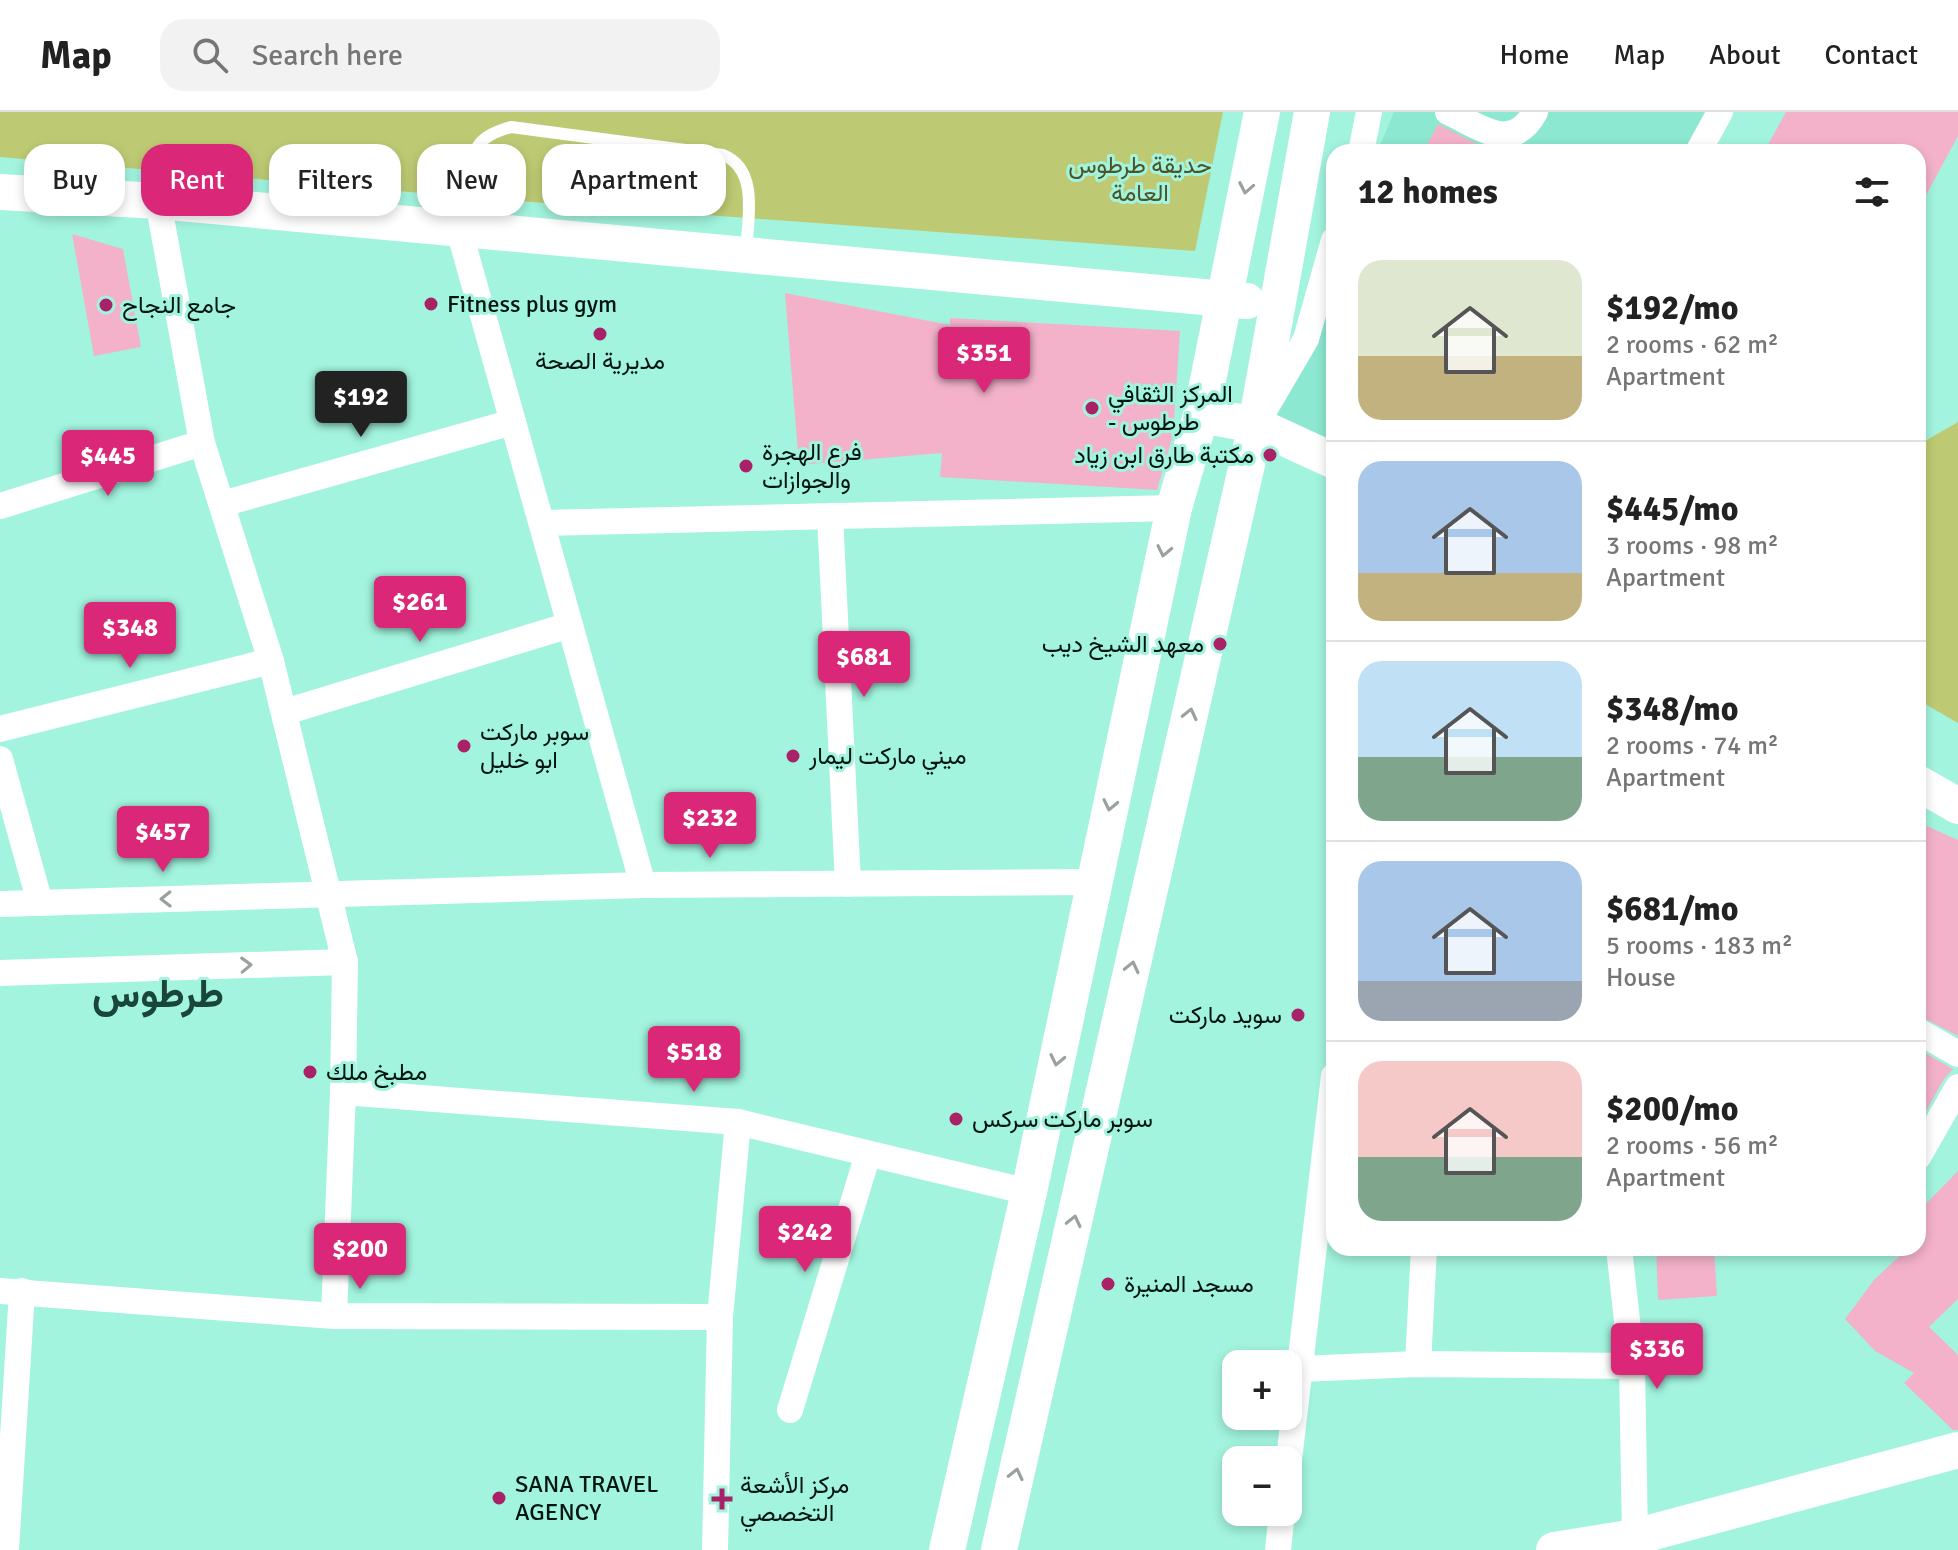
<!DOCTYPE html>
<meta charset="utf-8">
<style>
:root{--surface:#fff;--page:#f2f2f2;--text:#222;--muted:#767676;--line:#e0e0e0;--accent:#db2777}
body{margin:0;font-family:Signika,Vazirmatn,sans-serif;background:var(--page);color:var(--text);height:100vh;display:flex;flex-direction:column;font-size:30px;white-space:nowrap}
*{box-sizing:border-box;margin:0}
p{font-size:26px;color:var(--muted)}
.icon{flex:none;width:44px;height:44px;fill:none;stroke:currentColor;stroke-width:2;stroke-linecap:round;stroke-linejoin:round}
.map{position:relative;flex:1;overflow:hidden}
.panel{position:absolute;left:1326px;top:32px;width:600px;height:1112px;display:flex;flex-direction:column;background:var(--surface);border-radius:24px;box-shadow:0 4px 12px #0003}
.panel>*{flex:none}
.guide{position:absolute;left:24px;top:32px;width:760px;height:72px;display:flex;gap:16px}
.tools{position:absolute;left:1222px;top:1238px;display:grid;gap:16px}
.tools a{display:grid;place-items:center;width:80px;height:80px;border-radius:16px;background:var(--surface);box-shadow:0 4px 12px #0003;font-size:40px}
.price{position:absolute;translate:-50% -68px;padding:0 18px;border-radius:8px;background:var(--accent);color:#fff;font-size:26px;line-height:52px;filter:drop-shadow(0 2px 4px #0008)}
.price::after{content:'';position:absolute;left:50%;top:48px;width:24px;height:18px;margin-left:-12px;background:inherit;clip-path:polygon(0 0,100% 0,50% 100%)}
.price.active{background:#222;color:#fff}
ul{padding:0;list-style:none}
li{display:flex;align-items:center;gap:24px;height:200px;padding:0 32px}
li+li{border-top:2px solid var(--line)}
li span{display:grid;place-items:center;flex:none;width:224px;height:160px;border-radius:24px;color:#555}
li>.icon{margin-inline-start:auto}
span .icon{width:96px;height:96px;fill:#fffc;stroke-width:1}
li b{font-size:34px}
h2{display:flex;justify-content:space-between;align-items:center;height:96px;padding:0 32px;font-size:34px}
.chip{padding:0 28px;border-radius:24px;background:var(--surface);box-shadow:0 4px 12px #0003;font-size:28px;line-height:72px}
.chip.active{background:var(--accent);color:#fff}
header{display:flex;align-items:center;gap:48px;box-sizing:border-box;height:112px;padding:0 40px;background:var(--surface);border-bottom:2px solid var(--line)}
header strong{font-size:38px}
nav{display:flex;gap:44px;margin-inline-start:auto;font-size:28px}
.search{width:560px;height:72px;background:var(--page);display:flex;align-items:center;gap:20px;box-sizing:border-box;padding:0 28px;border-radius:24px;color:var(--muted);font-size:30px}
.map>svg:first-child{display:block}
.built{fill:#8ce8d0}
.green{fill:#beca73}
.building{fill:#f4b2ca}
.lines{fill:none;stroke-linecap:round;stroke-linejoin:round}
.lane{stroke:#fff;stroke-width:12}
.street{stroke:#fff;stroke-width:26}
.secondary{stroke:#fff;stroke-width:36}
.oneway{stroke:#99a19f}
.poi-dot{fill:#a92166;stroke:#a2f4de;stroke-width:3}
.labels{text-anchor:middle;stroke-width:6;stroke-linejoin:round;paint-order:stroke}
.park-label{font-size:24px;fill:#4e5427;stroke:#a2f4de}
.poi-label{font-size:24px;fill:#001510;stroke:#a2f4de;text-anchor:start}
.town-label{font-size:40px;font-weight:bold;fill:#1a453b;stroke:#a2f4de}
</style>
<header>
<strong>Map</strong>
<div class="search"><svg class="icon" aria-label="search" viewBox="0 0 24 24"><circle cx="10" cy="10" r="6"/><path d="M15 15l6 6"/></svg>Search here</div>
<nav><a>Home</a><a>Map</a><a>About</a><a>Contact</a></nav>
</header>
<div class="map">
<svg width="1958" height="1438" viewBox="0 0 1958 1438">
<rect width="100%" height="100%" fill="#a2f4de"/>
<g class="built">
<polygon points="1394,0 1720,0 1698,40 1377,40"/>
<polygon points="1334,143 1334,341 1270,307"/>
</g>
<g class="green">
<polygon points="0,0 1223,0 1195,139 503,88 0,45"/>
<polygon points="1958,310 1958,611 1918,588 1918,333"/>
</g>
<g class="building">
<polygon points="1786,0 1958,0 1958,24 1918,98 1918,40 1764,40"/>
<polygon points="1438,12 1479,33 1493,37 1511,38 1510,40 1423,40"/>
<polygon points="72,122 123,137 141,235 94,244"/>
<polygon points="785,181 950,213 950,206 1180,219 1173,323 1157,378 940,365 942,341 799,353"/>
<polygon points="1918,710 1958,728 1958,924 1918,903"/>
<polygon points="1918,937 1953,957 1944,967 1918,1013"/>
<polygon points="1958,1059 1958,1187 1929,1215 1958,1243 1958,1318 1953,1318 1904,1271 1914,1261 1875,1239 1845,1207 1874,1168 1908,1136 1918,1136 1918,1100"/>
<polygon points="1656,1136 1714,1136 1717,1184 1658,1188"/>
</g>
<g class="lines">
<path class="lane" d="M 459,115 C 461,93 466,52 478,34 C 485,23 500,18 511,15 L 723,43 C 759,57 748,107 746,139"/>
<g class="street">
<path d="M 1448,0 C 1481,15 1512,42 1535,0"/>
<polyline points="1361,40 1369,0"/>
<polyline points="1698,40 1720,0"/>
<polyline points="158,89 202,331 271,549 345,850 343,980 334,1204"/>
<polyline points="459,118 643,773"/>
<polyline points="1265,297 1306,227 1334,128"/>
<polyline points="222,392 513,310"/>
<polyline points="0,394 202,331"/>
<polyline points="830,404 848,772"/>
<polyline points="542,411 1174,396"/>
<polyline points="285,600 570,513"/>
<polyline points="0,617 271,549"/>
<polyline points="0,647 40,791"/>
<polyline points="0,792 643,773 1093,770"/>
<polyline points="0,861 345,850"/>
<polyline points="1918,919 1958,942"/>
<polyline points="343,980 738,1010 1029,1080"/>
<polyline points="1918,1045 1958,975"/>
<polyline points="1619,1136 1632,1254 1635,1425"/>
<polyline points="0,1179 334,1204 720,1205"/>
<polyline points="1418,1252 1424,1136"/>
<polyline points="1300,1257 1418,1252 1632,1254"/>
<polyline points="790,1298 868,1042"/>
<polyline points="1288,1356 1334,964"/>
<polyline points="6,1438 22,1179"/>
<polyline points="715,1438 720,1205 738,1010"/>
<polyline points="1278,1438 1282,1400"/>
</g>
<g class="secondary">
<polyline points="0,80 158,89 1247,189"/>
<polyline points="1201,303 1256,313 1334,349"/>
<polyline points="1918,671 1958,694"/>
<polyline points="947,1438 1029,1080 1174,396 1201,303 1262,0"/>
<polyline points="999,1438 1256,313 1312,0"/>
<polyline points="1554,1438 1635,1425 1958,1338"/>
</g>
</g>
<defs><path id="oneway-chevron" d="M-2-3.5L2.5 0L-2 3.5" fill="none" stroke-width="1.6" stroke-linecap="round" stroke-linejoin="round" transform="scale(2)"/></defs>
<g class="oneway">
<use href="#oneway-chevron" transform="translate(1246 76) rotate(101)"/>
<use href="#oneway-chevron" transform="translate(1164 439) rotate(102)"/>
<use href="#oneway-chevron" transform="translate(1190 602) rotate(-77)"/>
<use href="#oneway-chevron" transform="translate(1110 693) rotate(102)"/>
<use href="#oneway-chevron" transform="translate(166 787) rotate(179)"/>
<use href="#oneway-chevron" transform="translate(246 853) rotate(-2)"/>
<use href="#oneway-chevron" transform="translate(1132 855) rotate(-77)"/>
<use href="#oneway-chevron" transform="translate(1057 948) rotate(102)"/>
<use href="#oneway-chevron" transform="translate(1074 1109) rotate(-77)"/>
<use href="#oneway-chevron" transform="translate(1016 1362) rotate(-77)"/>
</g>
<g class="poi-dot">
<circle cx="431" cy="192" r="8"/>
<circle cx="106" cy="193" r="8"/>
<circle cx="600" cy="222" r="8"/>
<circle cx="1092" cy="296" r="8"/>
<circle cx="1270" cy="343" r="8"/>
<circle cx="746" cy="354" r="8"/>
<circle cx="1220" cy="532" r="8"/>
<circle cx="464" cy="634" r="8"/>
<circle cx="793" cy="644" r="8"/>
<circle cx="1298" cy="903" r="8"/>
<circle cx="310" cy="960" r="8"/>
<circle cx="956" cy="1007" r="8"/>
<circle cx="1108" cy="1172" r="8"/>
<circle cx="499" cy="1386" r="8"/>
<path d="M718 1375h8v8h8v8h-8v8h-8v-8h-8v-8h8z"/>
</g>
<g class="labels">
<g class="park-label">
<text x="1140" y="61">حديقة طرطوس<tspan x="1140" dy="28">العامة</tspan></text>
</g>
<g class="poi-label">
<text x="447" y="200">Fitness plus gym</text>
<text x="122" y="201">جامع النجاح</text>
<text x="600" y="257" text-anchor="middle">مديرية الصحة</text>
<text x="1108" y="290">المركز الثقافي<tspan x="1108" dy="28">- طرطوس</tspan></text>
<text x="762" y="348">فرع الهجرة<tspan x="762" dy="28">والجوازات</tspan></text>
<text x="1254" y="351" text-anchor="end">مكتبة طارق ابن زياد</text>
<text x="1204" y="540" text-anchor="end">معهد الشيخ ديب</text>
<text x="480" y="628">سوبر ماركت<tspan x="480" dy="28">ابو خليل</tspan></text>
<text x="809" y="652">ميني ماركت ليمار</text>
<text x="1282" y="911" text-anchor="end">سويد ماركت</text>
<text x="326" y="968">مطبخ ملك</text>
<text x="972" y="1015">سوبر ماركت سركس</text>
<text x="1124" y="1180">مسجد المنيرة</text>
<text x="515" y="1380">SANA TRAVEL<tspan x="515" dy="28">AGENCY</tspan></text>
<text x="740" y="1381">مركز الأشعة<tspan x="740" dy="28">التخصصي</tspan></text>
</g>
<g class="town-label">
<text x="158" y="895">طرطوس</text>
</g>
</g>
</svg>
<div class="tools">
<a>+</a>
<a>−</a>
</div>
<b class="price" style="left:984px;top:283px">$351</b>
<b class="price active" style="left:361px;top:327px">$192</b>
<b class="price" style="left:108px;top:386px">$445</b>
<b class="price" style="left:420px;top:532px">$261</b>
<b class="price" style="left:130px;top:558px">$348</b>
<b class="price" style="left:864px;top:587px">$681</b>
<b class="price" style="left:710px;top:748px">$232</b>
<b class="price" style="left:163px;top:762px">$457</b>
<b class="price" style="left:694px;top:982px">$518</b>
<b class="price" style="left:805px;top:1162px">$242</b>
<b class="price" style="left:360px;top:1179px">$200</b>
<b class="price" style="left:1657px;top:1279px">$336</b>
<div class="guide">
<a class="chip">Buy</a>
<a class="chip active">Rent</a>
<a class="chip">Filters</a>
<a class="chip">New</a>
<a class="chip">Apartment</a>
</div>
<section class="panel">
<h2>12 homes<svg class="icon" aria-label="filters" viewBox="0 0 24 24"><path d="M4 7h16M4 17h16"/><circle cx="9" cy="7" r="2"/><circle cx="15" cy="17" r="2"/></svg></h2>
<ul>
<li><span style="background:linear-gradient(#dfe7d0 60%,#c2b280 0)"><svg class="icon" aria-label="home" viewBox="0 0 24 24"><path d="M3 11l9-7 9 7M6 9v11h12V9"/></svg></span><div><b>$192/mo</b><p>2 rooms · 62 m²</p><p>Apartment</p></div></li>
<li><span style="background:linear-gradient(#a9c7e8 70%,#c2b280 0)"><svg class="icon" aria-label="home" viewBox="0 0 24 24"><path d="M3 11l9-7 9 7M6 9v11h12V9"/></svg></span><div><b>$445/mo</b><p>3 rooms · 98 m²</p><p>Apartment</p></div></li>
<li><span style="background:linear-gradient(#bfe0f5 60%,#7fa58c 0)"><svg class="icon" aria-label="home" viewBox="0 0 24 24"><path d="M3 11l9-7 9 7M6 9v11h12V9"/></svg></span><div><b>$348/mo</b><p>2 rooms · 74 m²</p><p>Apartment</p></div></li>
<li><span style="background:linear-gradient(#a9c7e8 75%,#9aa5b1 0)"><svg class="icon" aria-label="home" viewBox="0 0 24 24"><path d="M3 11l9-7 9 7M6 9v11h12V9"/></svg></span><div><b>$681/mo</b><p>5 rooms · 183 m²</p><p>House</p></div></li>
<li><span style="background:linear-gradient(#f6c9c9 60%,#7fa58c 0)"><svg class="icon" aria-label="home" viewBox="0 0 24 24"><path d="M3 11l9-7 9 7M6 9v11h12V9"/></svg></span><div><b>$200/mo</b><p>2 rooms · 56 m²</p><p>Apartment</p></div></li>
</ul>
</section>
</div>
